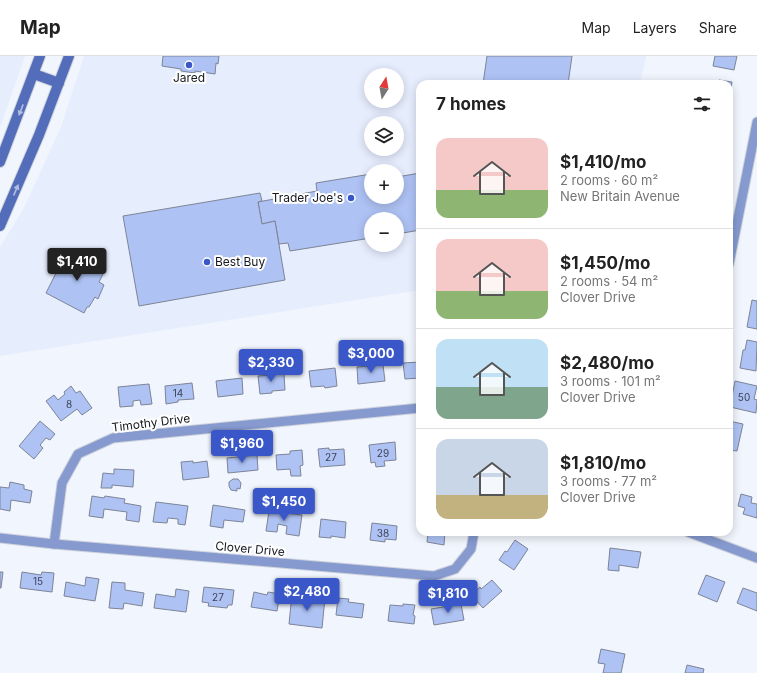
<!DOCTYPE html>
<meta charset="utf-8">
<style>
:root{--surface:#fff;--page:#f2f2f2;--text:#222;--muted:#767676;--line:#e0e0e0;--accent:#3957c9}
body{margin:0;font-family:Inter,sans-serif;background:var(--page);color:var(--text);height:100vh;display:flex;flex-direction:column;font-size:15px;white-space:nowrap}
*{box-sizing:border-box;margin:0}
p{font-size:13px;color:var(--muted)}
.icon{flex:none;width:22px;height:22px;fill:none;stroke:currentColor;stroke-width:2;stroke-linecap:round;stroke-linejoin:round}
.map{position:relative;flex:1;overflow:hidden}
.panel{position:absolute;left:416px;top:24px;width:317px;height:456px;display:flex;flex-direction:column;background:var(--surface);border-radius:12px;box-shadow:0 2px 10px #0003}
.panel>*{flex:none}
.needle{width:26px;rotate:11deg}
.controls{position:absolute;left:364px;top:12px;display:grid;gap:8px}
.controls a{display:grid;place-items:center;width:40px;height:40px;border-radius:50%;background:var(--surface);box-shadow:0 2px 10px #0003;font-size:20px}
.price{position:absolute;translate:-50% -34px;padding:0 9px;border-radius:4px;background:var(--accent);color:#fff;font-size:13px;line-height:26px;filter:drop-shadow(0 1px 2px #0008)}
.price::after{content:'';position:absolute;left:50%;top:24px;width:12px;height:9px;margin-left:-6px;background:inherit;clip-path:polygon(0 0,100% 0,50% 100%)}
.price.selected{background:#222;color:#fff}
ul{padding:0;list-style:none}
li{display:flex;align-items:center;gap:12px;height:100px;padding:0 20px}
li+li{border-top:1px solid var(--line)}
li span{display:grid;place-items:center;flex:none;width:112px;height:80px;border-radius:12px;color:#555}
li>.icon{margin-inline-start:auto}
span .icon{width:48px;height:48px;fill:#fffc;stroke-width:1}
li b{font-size:17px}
h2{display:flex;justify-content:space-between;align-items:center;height:48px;padding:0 20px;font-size:17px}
header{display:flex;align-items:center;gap:24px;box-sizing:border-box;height:56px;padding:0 20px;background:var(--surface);border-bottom:1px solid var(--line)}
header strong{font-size:19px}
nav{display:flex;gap:22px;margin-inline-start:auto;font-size:14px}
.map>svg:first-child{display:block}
.built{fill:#e6edfd;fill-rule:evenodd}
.building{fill:#aec2f4;stroke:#7d8497}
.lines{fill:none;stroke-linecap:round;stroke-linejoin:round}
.street-casing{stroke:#ced2da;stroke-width:11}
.secondary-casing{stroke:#ced2da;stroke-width:12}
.street{stroke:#869ad0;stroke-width:9}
.secondary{stroke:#536dba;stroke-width:10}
.oneway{fill:#b2bde0}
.poi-dot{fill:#3957c9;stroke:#fff;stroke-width:1.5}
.labels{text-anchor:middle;stroke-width:4;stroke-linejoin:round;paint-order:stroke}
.number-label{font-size:10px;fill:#3d4356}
.poi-label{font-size:12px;fill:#171921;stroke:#fff}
.street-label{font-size:12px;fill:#171921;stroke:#fff}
</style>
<header>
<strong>Map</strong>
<nav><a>Map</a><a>Layers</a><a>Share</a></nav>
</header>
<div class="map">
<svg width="757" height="617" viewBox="0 0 757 617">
<rect width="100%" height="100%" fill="#f1f5fd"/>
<g class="built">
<polygon points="0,0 25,0 0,71"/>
<path d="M 84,0 L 646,0 L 640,28 L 420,28 L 420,234 L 0,300 L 0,191 L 24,152 L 61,71 ZM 371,19 L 397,19 L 397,45 L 371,45 ZM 371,67 L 397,67 L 397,93 L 371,93 ZM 371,115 L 397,115 L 397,141 L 371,141 ZM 371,163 L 397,163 L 397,189 L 371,189 Z"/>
</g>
<g class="building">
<polygon points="163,0 219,0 218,8 216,7 215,18 195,15 195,17 181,15 181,13 162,10"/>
<polygon points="487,0 572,0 568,28 483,28"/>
<polygon points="715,0 737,0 734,14 713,10"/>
<polygon points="719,24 732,26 729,45 729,28 718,28"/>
<polygon points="420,117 420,174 397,178 397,163 371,163 371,182 290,195 288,187 279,188 275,165 262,168 258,146 317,135 316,127 371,118 371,141 397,141 397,121"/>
<polygon points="260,137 262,145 258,146 262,168 275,165 285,224 139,250 123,160"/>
<polygon points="66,197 76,201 81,197 89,198 95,204 95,211 104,216 99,226 104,229 98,243 95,241 89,251 87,251 84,257 46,237"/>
<polygon points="752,244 757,245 757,273 747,271"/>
<polygon points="747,284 757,286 756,315 740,312 743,294 745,294"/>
<polygon points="420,306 420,322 405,323 403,307"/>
<polygon points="383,309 385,325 358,328 357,311"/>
<polygon points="335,312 337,330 325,332 324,330 311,331 309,315"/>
<polygon points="284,318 285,334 272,335 272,337 260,338 258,320"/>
<polygon points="242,322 243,338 218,341 216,325"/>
<polygon points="735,325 757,330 754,343 757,344 756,357 730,351"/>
<polygon points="192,327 194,343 178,344 178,346 166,348 165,330"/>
<polygon points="149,328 152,348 141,349 140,344 133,345 133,350 120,351 118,331"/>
<polygon points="71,330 76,337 80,335 92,352 82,359 77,353 61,365 46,345 54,339 58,344 65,338 64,336"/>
<polygon points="40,365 55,378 50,384 46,382 40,389 43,392 34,403 19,390"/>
<polygon points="729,365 743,368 737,395 729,394"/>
<polygon points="395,386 396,404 384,405 385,410 376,411 375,406 371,407 369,389"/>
<polygon points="329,392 329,394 344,393 345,409 320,411 318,393"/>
<polygon points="302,394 303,409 300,410 301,420 291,420 290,413 277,414 276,399 290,398 290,395"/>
<polygon points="257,399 258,414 228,417 227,402"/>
<polygon points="193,405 193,407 207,405 209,421 183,424 181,406"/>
<polygon points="114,413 134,414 133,431 112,429 112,432 101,432 103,417 114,418"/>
<polygon points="233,423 238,423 241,427 240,433 237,432 237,435 231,434 229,430 229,426"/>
<polygon points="10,426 24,429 24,433 32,435 30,447 11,444 10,455 0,453 0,431 9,432"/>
<polygon points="741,438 752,441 751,447 757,448 757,462 743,458 745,452 738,450"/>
<polygon points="92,440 104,442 105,440 125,443 124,447 141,450 139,466 126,464 127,456 104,453 103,462 89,460"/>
<polygon points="156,446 188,450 185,469 178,468 178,463 168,462 167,467 153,466"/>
<polygon points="213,449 245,454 243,466 224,464 223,472 210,470"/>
<polygon points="269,455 302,459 299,480 286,478 287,470 278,468 277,476 266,475"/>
<polygon points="321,463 346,466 345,482 331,480 331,482 319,481"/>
<polygon points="372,467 397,470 396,484 385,483 385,486 370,484"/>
<polygon points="428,476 445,476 444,489 427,486"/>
<polygon points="515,484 528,493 514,514 499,504 505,495 507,496"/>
<polygon points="610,492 641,496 638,512 619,509 619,515 608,514"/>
<polygon points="0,516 3,516 1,532 0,532"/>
<polygon points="22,516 41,519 42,516 54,517 52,536 20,532"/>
<polygon points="706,519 725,526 717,546 698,538"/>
<polygon points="86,521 99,523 95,545 64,540 66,526 85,530"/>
<polygon points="492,524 502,535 483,552 471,539 480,531 481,533"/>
<polygon points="112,526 125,527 125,534 144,537 142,550 124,547 123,553 109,552"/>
<polygon points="204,531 234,534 232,549 228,549 227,552 208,550 209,547 202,546"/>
<polygon points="743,532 757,537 757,555 737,547"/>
<polygon points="176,533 189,535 186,556 154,552 156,538 175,541"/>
<polygon points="254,536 267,539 268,536 280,538 277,555 251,551"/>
<polygon points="292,538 301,539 300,544 310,545 310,540 325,542 322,572 289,568"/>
<polygon points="338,542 349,543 348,546 364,548 362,562 336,559"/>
<polygon points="403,548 415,549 413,559 415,560 414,568 388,565 390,549 403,550"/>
<polygon points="461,548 464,564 434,569 431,553"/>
<polygon points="601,593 625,598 621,617 603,617 605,608 598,607"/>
<polygon points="687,609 704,613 703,617 685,617"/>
</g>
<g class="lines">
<g class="street-casing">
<g id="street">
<polyline points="729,208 757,66"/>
<polyline points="688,476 757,502"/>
<polyline points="0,482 54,488 434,520 455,513 471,493 474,476"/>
<polyline points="54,488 62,427 78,398 113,382 420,352"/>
</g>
</g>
<g class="secondary-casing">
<g id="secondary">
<polyline points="34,18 59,27"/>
<polyline points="0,106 40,0"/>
<polyline points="0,170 39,79 69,0"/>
</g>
</g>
<use href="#street" class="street"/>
<use href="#secondary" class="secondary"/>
</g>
<defs><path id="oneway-solid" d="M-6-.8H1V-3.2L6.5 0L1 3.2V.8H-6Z"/></defs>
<g class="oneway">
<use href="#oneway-solid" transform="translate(21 54) rotate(111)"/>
<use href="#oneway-solid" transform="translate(16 134) rotate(-67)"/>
</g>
<g class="poi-dot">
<circle cx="189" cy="9" r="4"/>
<circle cx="351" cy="142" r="4"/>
<circle cx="207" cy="206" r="4"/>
</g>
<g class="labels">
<g class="number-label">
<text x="178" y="341">14</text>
<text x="744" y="345">50</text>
<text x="69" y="352">8</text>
<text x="383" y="401">29</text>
<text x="331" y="405">27</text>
<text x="383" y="481">38</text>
<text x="38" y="529">15</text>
<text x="218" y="545">27</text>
</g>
<g class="poi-label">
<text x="189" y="26">Jared</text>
<text x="343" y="146" text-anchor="end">Trader Joe's</text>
<text x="215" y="210" text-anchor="start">Best Buy</text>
</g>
<g class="street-label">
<text transform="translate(151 367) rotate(-7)" y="4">Timothy Drive</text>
<text transform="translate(250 493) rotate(5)" y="4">Clover Drive</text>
</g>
</g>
</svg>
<div class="controls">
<a><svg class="needle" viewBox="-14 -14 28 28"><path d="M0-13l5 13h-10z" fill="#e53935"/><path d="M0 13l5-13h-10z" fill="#767676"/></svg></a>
<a><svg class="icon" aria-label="layers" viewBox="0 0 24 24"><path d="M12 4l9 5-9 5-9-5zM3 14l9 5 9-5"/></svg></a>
<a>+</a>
<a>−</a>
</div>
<b class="price selected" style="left:77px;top:226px">$1,410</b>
<b class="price" style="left:371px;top:318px">$3,000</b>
<b class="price" style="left:271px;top:327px">$2,330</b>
<b class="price" style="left:242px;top:408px">$1,960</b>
<b class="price" style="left:284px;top:466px">$1,450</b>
<b class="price" style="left:307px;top:556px">$2,480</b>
<b class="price" style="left:448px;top:558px">$1,810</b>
<section class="panel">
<h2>7 homes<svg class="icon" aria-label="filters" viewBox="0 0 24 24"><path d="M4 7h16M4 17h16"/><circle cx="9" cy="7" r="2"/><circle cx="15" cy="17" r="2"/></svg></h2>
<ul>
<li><span style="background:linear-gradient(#f6c9c9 65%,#8fb573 0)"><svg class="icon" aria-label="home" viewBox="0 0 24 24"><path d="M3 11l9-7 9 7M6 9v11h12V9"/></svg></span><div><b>$1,410/mo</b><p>2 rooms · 60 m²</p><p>New Britain Avenue</p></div></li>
<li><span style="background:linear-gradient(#f6c9c9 65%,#8fb573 0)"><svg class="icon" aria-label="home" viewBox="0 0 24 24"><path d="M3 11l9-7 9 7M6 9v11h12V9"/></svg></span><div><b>$1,450/mo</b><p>2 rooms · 54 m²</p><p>Clover Drive</p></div></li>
<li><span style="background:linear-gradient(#bfe0f5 60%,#7fa58c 0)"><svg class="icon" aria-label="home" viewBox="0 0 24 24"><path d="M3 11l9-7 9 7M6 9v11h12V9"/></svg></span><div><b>$2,480/mo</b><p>3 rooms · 101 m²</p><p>Clover Drive</p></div></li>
<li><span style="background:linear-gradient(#c9d6e8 70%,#c2b280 0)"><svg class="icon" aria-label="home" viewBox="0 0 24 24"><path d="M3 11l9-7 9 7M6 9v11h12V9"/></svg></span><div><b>$1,810/mo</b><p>3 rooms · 77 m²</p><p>Clover Drive</p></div></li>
</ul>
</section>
</div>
